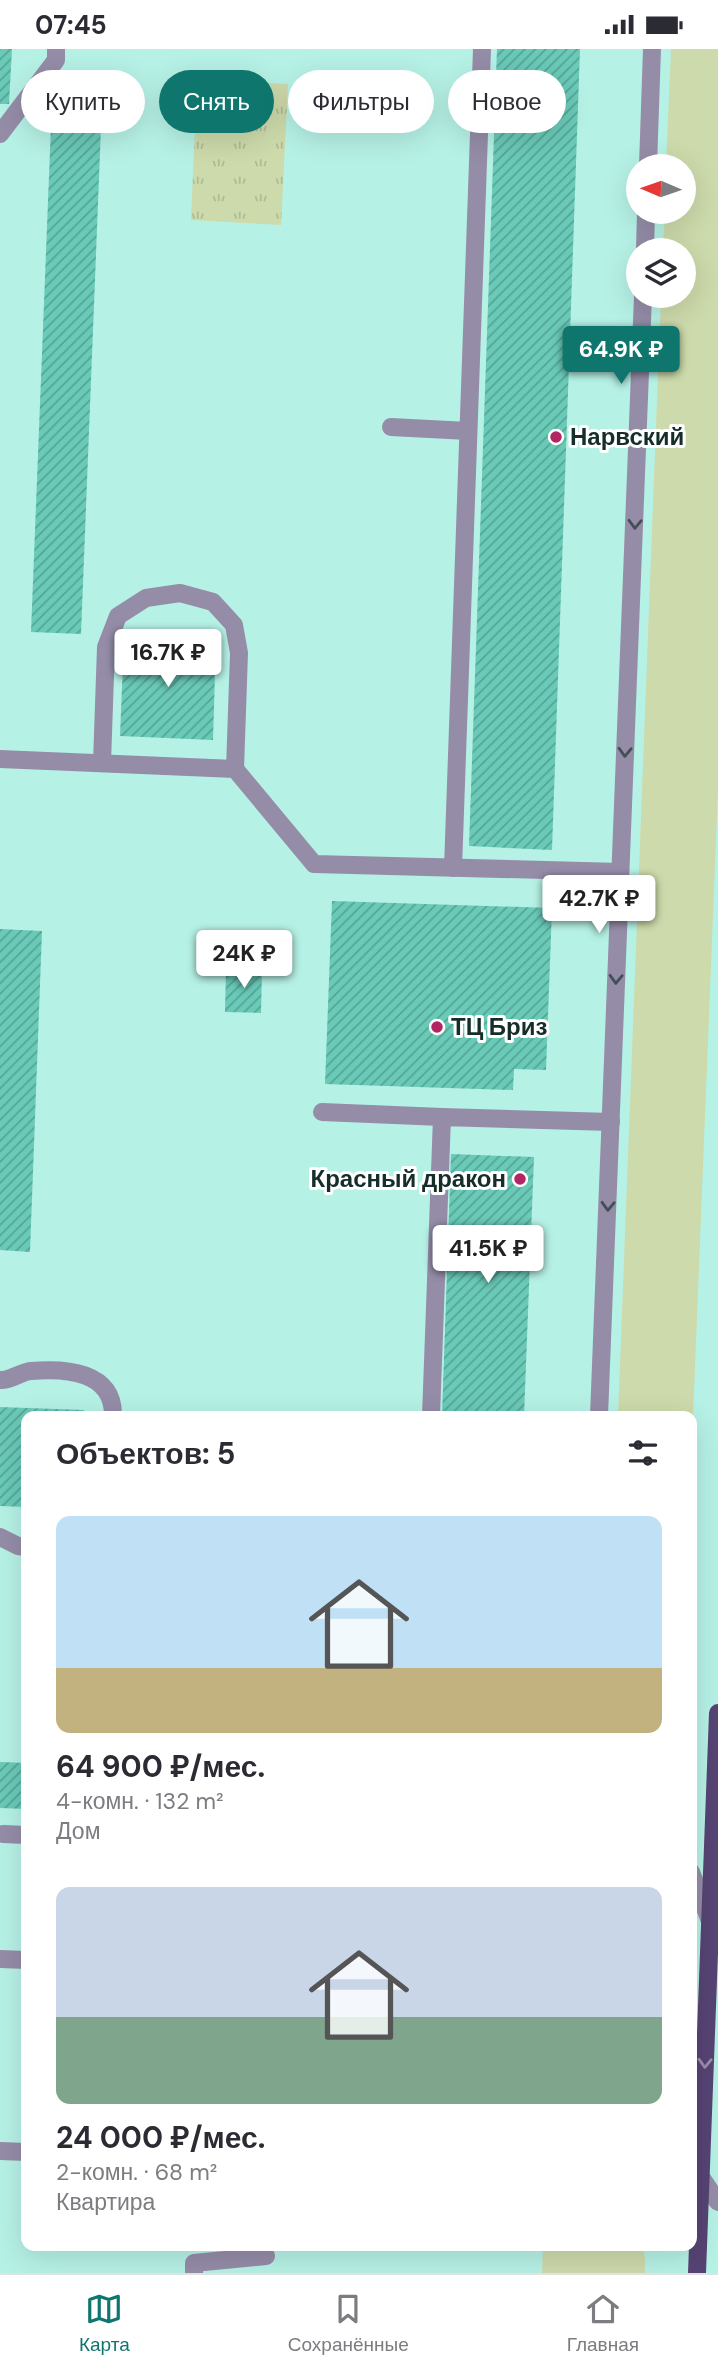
<!DOCTYPE html>
<html lang="ru">
<meta charset="utf-8">
<style>
:root{--surface:#fff;--page:#f7f7f7;--text:#2b2b33;--muted:#7c7c81;--line:#e1e1e2;--accent:#0f766e}
body{margin:0;font-family:"DM Sans",sans-serif;background:var(--page);color:var(--text);height:100vh;display:flex;flex-direction:column;font-size:26px;white-space:nowrap}
*{box-sizing:border-box;margin:0}
p{font-size:23px;color:var(--muted)}
.icon{flex:none;width:38px;height:38px;fill:none;stroke:currentColor;stroke-width:2;stroke-linecap:round;stroke-linejoin:round}
.map{position:relative;flex:1;overflow:hidden}
.drawer{position:absolute;left:21px;top:1362px;width:676px;height:840px;display:flex;flex-direction:column;background:var(--surface);border-radius:14px;box-shadow:0 7px 28px #0002}
.drawer>*{flex:none}
.banner{position:absolute;left:21px;top:21px;width:677px;height:63px;display:flex;gap:14px}
.needle{width:46px;rotate:272deg}
.tools{position:absolute;left:626px;top:105px;display:grid;gap:14px}
.tools a{display:grid;place-items:center;width:70px;height:70px;border-radius:50%;background:var(--surface);box-shadow:0 7px 28px #0002;font-size:35px}
.price{position:absolute;translate:-50% -60px;padding:0 16px;border-radius:7px;background:#fff;color:#222;font-size:23px;line-height:46px;filter:drop-shadow(0 2px 4px #0008)}
.price::after{content:'';position:absolute;left:50%;top:42px;width:21px;height:16px;margin-left:-10px;background:inherit;clip-path:polygon(0 0,100% 0,50% 100%)}
.price.current{background:var(--accent);color:#fff}
ul{padding:0;list-style:none}
li{display:grid;align-content:center;gap:14px;height:371px;padding:0 35px}
li span{display:grid;place-items:center;height:217px;border-radius:14px;color:#555}
li>.icon{margin-inline-start:auto}
span .icon{width:126px;height:126px;fill:#fffc;stroke-width:1}
li b{font-size:30px}
h2{display:flex;justify-content:space-between;align-items:center;height:84px;padding:0 35px;font-size:30px}
.pill{padding:0 24px;border-radius:32px;background:var(--surface);box-shadow:0 7px 28px #0002;font-size:24px;line-height:63px}
.pill.current{background:var(--accent);color:#fff}
.status{display:flex;justify-content:space-between;align-items:center;height:49px;padding:0 35px;background:var(--surface);direction:ltr}
.status svg{height:19px;fill:currentColor}
.menu{display:flex;justify-content:space-around;align-items:center;height:98px;border-top:2px solid var(--line);background:var(--surface);font-size:19px;color:var(--muted)}
.menu a{display:grid;justify-items:center;gap:4px}
.menu .current{color:var(--accent)}
.map>svg:first-child{display:block}
.grass{fill:#cddaab}
.park{fill:url(#park-tufts)}
.building{fill:url(#building-hatch)}
.lines{fill:none;stroke-linecap:round;stroke-linejoin:round}
.minor{stroke:#958ca8;stroke-width:18}
.major{stroke:#564474;stroke-width:18}
.oneway{stroke:#424f55}
.oneway2{stroke:#9a8fac}
.poi-dot{fill:#b22763;stroke:#fff;stroke-width:2.5}
.labels{text-anchor:middle;stroke-width:6;stroke-linejoin:round;paint-order:stroke}
.poi-label{font-size:24px;font-weight:bold;fill:#162e29;stroke:#fff;text-anchor:start}
</style>
<div class="status"><b>07:45</b><svg viewBox="0 0 49 12"><path d="M0 12V9h3v3zM5 12V6h3v6zM10 12V3h3v9zM15 12V0h3v12zM26 1h20v11H26zM47 4h2v5h-2z"/></svg></div>
<div class="map">
<svg width="718" height="2224" viewBox="0 0 718 2224">
<defs>
<pattern id="park-tufts" width="24" height="20" patternUnits="userSpaceOnUse" patternTransform="scale(1.75)"><rect width="24" height="20" fill="#cddaab"/><path d="M3 7l-1-3M5 7V3M7 7l1-3M15 17l-1-3M17 17v-4M19 17l1-3" fill="none" stroke="#afbb93"/></pattern>
<pattern id="building-hatch" width="6" height="6" patternUnits="userSpaceOnUse" patternTransform="scale(1.75)"><rect width="6" height="6" fill="#6acab8"/><path d="M-1 1l2-2M0 6l6-6M5 7l2-2" fill="none" stroke="#56a496"/></pattern>
</defs>
<rect width="100%" height="100%" fill="#b6f1e5"/>
<g class="grass">
<polygon points="671,0 718,0 718,740 691,1418 691,1367 618,1367 661,247 684,247 684,201 663,201 665,163 684,163 684,117 666,117"/>
<polygon points="543,2196 642,2196 645,2209 645,2224 542,2224"/>
</g>
<polygon class="park" points="197,31 288,35 281,176 191,171"/>
<g class="building">
<polygon points="0,0 12,0 9,55 0,55"/>
<polygon points="497,0 580,0 552,801 469,797"/>
<polygon points="52,51 102,53 81,585 31,583"/>
<polygon points="124,589 216,593 213,691 120,687"/>
<polygon points="332,852 552,859 546,1021 514,1020 513,1041 325,1035"/>
<polygon points="0,880 42,882 30,1203 0,1201"/>
<polygon points="226,919 262,920 261,964 225,963"/>
<polygon points="451,1105 534,1108 524,1367 442,1367"/>
<polygon points="0,1358 84,1361 84,1367 26,1367 26,1458 0,1457"/>
<polygon points="0,1713 26,1714 26,1760 0,1759"/>
</g>
<g class="lines">
<g class="minor">
<polyline points="0,85 56,11 56,0"/>
<polyline points="648,117 652,0"/>
<polyline points="645,201 646,163"/>
<polyline points="391,378 468,382"/>
<polyline points="0,710 235,720 314,815 620,823"/>
<polyline points="102,714 106,598 118,567 146,549 180,544 213,553 234,576 239,604 235,720"/>
<polyline points="453,819 482,0"/>
<polyline points="322,1063 442,1068"/>
<path d="M 0,1331 C 11,1332 20,1323 31,1322 C 65,1319 114,1322 113,1367"/>
<polyline points="431,1367 442,1068 611,1073"/>
<polyline points="599,1367 643,247"/>
<polyline points="0,1488 18,1497 26,1498"/>
<polyline points="3,1785 26,1786"/>
<polyline points="691,1823 710,1872"/>
<polyline points="0,1910 26,1911"/>
<polyline points="0,2102 26,2103"/>
<polyline points="691,2128 701,2128 718,2153"/>
<polyline points="194,2224 194,2214 266,2207"/>
</g>
<polyline class="major" points="697,2224 718,1664"/>
</g>
<defs><path id="oneway-chevron" d="M-2-3.5L2.5 0L-2 3.5" fill="none" stroke-width="1.6" stroke-linecap="round" stroke-linejoin="round" transform="scale(1.75)"/></defs>
<g class="oneway">
<use href="#oneway-chevron" transform="translate(635 475) rotate(92)"/>
<use href="#oneway-chevron" transform="translate(625 703) rotate(92)"/>
<use href="#oneway-chevron" transform="translate(616 930) rotate(92)"/>
<use href="#oneway-chevron" transform="translate(608 1157) rotate(92)"/>
</g>
<use class="oneway2" href="#oneway-chevron" transform="translate(705 2014) rotate(92)"/>
<g class="poi-dot">
<circle cx="556" cy="388" r="7"/>
<circle cx="437" cy="978" r="7"/>
<circle cx="520" cy="1130" r="7"/>
</g>
<g class="labels">
<g class="poi-label">
<text x="570" y="396">Нарвский</text>
<text x="451" y="986">ТЦ Бриз</text>
<text x="506" y="1138" text-anchor="end">Красный дракон</text>
</g>
</g>
</svg>
<div class="tools">
<a><svg class="needle" viewBox="-14 -14 28 28"><path d="M0-13l5 13h-10z" fill="#e53935"/><path d="M0 13l5-13h-10z" fill="#7c7c81"/></svg></a>
<a><svg class="icon" aria-label="layers" viewBox="0 0 24 24"><path d="M12 4l9 5-9 5-9-5zM3 14l9 5 9-5"/></svg></a>
</div>
<b class="price current" style="left:621px;top:337px">64.9K ₽</b>
<b class="price" style="left:168px;top:640px">16.7K ₽</b>
<b class="price" style="left:599px;top:886px">42.7K ₽</b>
<b class="price" style="left:244px;top:941px">24K ₽</b>
<b class="price" style="left:488px;top:1236px">41.5K ₽</b>
<div class="banner">
<a class="pill">Купить</a>
<a class="pill current">Снять</a>
<a class="pill">Фильтры</a>
<a class="pill">Новое</a>
</div>
<section class="drawer">
<h2>Объектов: 5<svg class="icon" aria-label="filters" viewBox="0 0 24 24"><path d="M4 7h16M4 17h16"/><circle cx="9" cy="7" r="2"/><circle cx="15" cy="17" r="2"/></svg></h2>
<ul>
<li><span style="background:linear-gradient(#bfe0f5 70%,#c2b280 0)"><svg class="icon" aria-label="home" viewBox="0 0 24 24"><path d="M3 11l9-7 9 7M6 9v11h12V9"/></svg></span><div><b>64 900 ₽/мес.</b><p>4-комн. · 132 m²</p><p>Дом</p></div></li>
<li><span style="background:linear-gradient(#c9d6e8 60%,#7fa58c 0)"><svg class="icon" aria-label="home" viewBox="0 0 24 24"><path d="M3 11l9-7 9 7M6 9v11h12V9"/></svg></span><div><b>24 000 ₽/мес.</b><p>2-комн. · 68 m²</p><p>Квартира</p></div></li>
</ul>
</section>
</div>
<nav class="menu">
<a class="current"><svg class="icon" aria-label="map" viewBox="0 0 24 24"><path d="M3 6l6-2 6 2 6-2v14l-6 2-6-2-6 2zM9 4v14M15 6v14"/></svg>Карта</a>
<a><svg class="icon" aria-label="saved" viewBox="0 0 24 24"><path d="M7 4h10v16l-5-4-5 4z"/></svg>Сохранённые</a>
<a><svg class="icon" aria-label="home" viewBox="0 0 24 24"><path d="M3 11l9-7 9 7M6 9v11h12V9"/></svg>Главная</a>
</nav>
